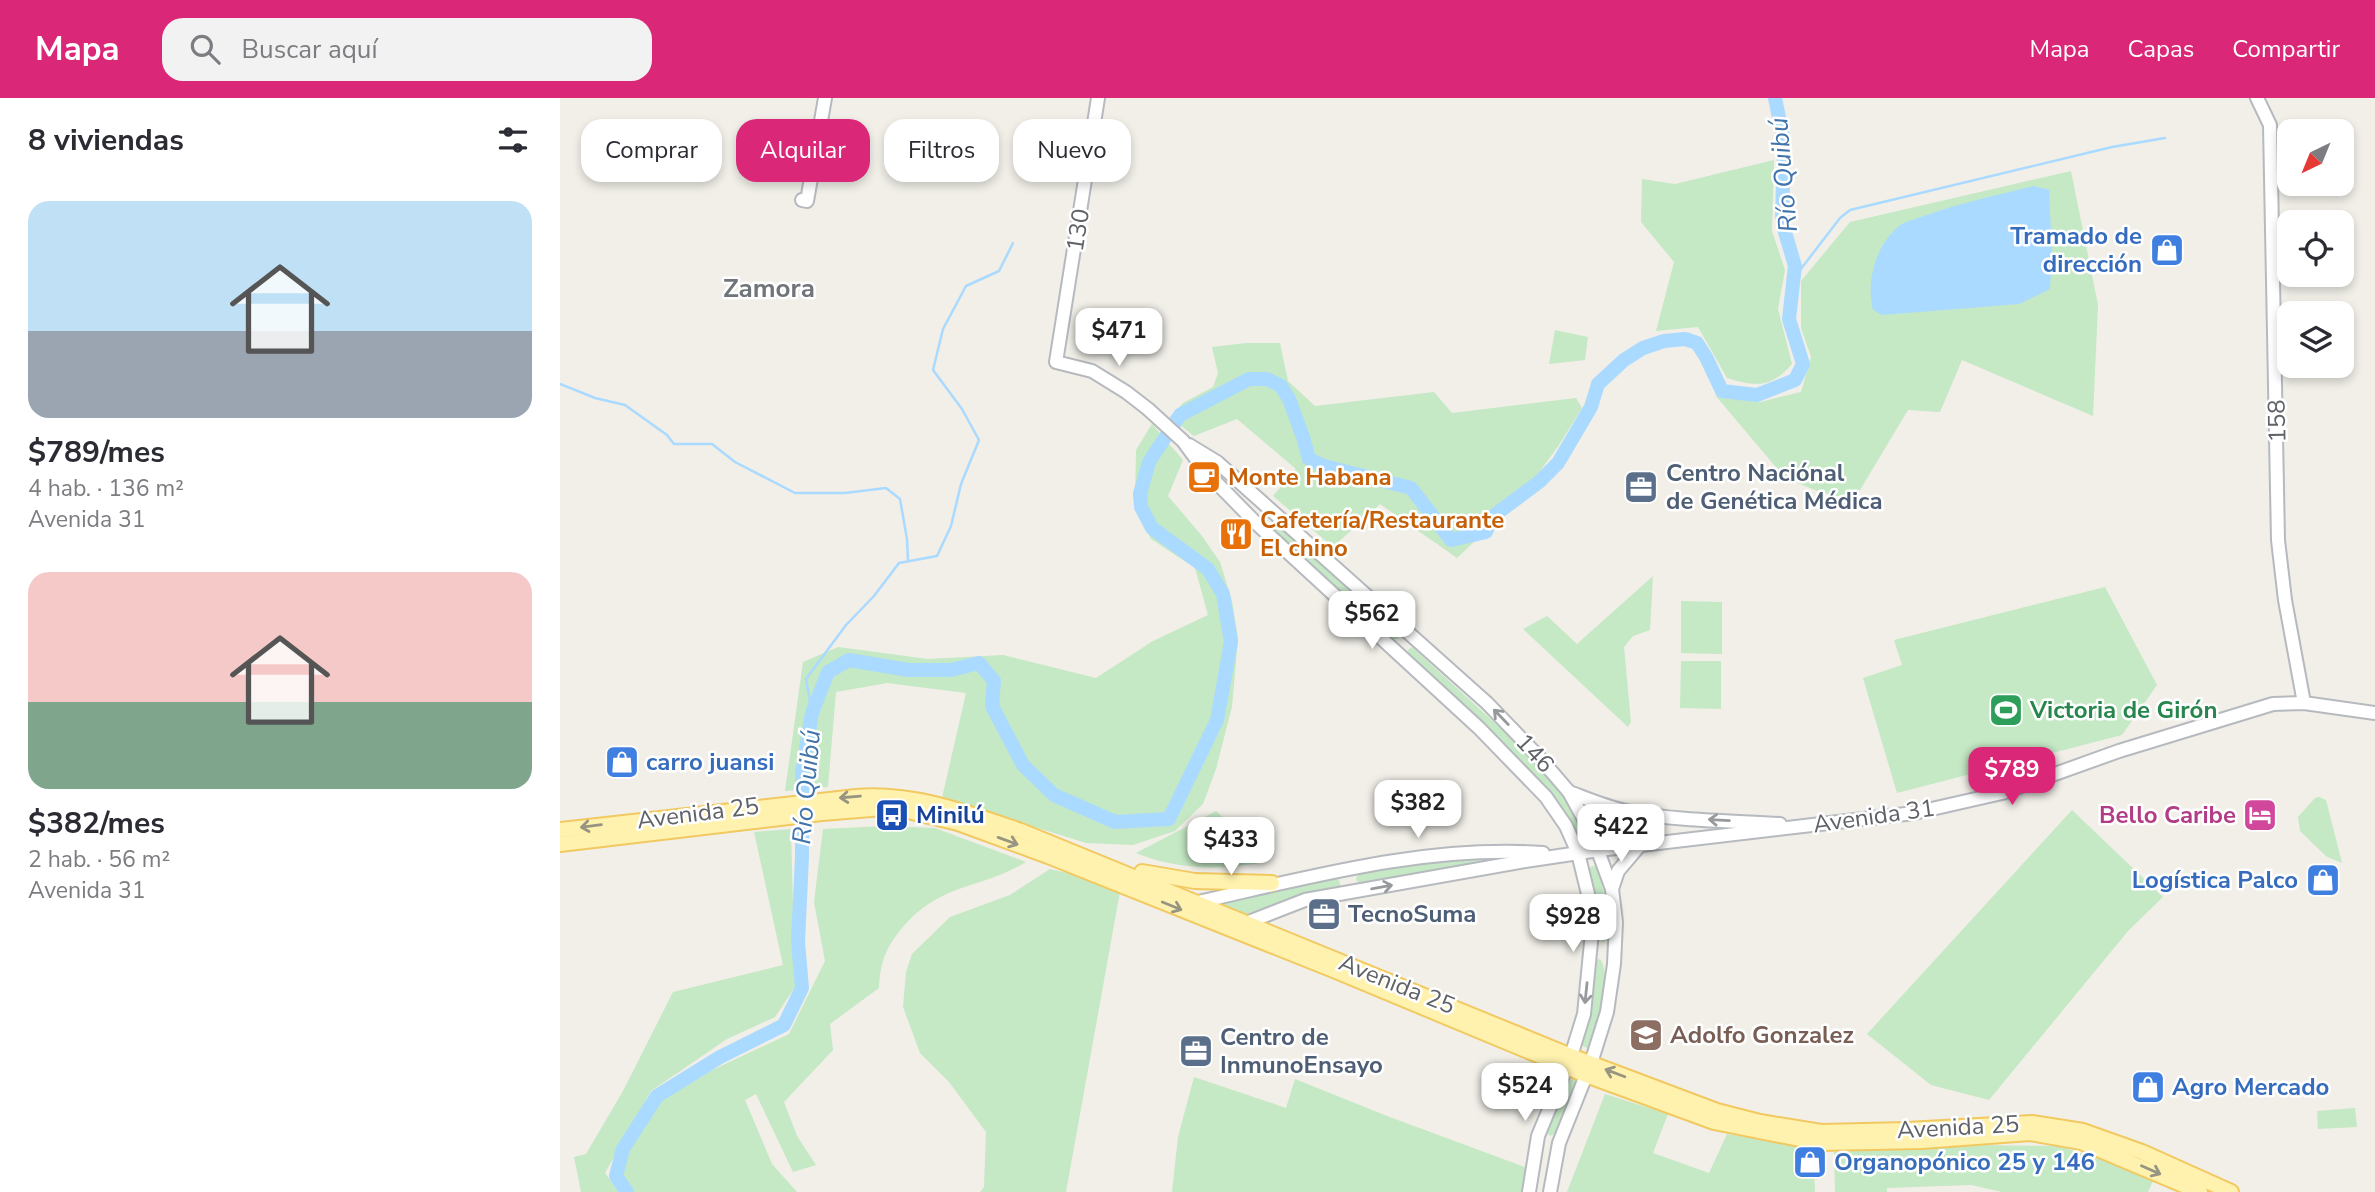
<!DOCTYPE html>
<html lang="es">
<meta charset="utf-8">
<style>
:root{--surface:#fff;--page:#f2f2f3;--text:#2b2b33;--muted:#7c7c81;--accent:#db2777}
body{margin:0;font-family:"Nunito Sans",sans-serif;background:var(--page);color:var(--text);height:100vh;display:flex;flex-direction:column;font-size:26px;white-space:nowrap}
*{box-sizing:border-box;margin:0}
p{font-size:23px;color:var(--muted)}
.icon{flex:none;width:38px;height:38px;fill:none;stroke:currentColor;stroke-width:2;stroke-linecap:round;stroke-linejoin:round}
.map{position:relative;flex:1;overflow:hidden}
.panel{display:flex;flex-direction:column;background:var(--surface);width:560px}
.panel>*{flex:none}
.banner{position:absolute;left:21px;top:21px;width:665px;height:63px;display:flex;gap:14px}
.needle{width:46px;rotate:223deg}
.buttons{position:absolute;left:1717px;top:21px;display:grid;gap:14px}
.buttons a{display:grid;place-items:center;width:77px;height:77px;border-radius:14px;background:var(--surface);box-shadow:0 4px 10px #0003;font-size:35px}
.price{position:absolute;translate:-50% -60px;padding:0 16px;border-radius:14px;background:#fff;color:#222;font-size:23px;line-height:46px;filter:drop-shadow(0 2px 4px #0008)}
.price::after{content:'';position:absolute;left:50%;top:42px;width:21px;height:16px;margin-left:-10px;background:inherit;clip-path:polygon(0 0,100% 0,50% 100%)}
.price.selected{background:var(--accent);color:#fff}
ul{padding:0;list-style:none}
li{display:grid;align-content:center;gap:14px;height:371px;padding:0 28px}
li span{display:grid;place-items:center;height:217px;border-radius:21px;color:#555}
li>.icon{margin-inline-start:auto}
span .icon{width:126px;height:126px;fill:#fffc;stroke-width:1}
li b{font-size:30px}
h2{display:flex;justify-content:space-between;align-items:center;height:84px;padding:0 28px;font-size:30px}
.pill{padding:0 24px;border-radius:21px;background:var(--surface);box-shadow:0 4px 10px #0003;font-size:24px;line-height:63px}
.pill.selected{background:var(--accent);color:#fff}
header{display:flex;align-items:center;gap:42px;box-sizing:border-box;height:98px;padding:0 35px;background:var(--accent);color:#fff}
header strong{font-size:33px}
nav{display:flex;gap:38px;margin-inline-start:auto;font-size:24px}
.search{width:490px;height:63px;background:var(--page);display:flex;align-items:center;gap:18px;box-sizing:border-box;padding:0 24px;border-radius:21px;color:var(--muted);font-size:26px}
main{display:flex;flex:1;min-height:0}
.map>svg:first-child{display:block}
.green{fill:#c5e8c5}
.water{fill:#aadaff}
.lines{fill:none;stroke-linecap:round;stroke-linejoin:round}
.stream{stroke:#aadaff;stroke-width:2.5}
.river{stroke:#aadaff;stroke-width:14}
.secondary-casing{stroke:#b6babf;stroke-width:16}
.primary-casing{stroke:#f2c960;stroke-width:18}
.secondary{stroke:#fff;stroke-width:12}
.primary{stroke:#fff2af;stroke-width:14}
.oneway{stroke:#979a9d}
.oneway2{stroke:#979581}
.labels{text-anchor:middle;stroke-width:5;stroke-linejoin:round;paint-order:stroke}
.street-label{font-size:24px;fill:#5f6368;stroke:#fff}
.shop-label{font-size:24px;font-weight:bold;fill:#366cbe;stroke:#fff;text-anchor:start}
.service-label{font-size:24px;font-weight:bold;fill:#4e5e75;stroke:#fff;text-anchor:start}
.food-label{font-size:24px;font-weight:bold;fill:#c56008;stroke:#fff;text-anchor:start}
.leisure-label{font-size:24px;font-weight:bold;fill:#27864d;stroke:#fff;text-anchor:start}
.transit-label{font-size:24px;font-weight:bold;fill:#164399;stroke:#fff;text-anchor:start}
.hotel-label{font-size:24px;font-weight:bold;fill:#b23c85;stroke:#fff;text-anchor:end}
.education-label{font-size:24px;font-weight:bold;fill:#785e54;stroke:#fff;text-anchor:start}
.water-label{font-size:26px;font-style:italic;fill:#4174aa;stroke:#fff}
.neighbourhood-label{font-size:26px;font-weight:bold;fill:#70757a;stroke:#fff}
</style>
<header>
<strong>Mapa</strong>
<div class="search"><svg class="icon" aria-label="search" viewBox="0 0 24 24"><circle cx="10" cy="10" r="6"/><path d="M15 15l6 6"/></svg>Buscar aquí</div>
<nav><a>Mapa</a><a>Capas</a><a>Compartir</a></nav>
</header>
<main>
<section class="panel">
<h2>8 viviendas<svg class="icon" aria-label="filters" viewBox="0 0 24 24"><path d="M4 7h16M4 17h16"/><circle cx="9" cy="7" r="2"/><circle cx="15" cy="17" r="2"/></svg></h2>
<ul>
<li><span style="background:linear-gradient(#bfe0f5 60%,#9aa5b1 0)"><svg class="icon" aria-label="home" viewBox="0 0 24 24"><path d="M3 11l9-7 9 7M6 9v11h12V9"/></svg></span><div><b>$789/mes</b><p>4 hab. · 136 m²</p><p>Avenida 31</p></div></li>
<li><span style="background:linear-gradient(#f6c9c9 60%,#7fa58c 0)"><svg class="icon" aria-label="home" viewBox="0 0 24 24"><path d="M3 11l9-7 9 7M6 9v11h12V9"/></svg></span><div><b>$382/mes</b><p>2 hab. · 56 m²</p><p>Avenida 31</p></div></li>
</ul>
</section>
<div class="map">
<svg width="1815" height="1094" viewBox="0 0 1815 1094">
<rect width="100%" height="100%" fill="#f1efe8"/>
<g class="green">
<path d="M 1214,62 L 1212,133 L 1225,172 L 1218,211 L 1232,266 C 1211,290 1196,289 1167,280 L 1138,229 L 1096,233 L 1114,164 L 1081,124 L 1082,81 L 1115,86 Z"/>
<polygon points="1511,73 1538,207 1533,318 1402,262 1380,314 1348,312 1294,402 1260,394 1225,380 1155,297 1200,304 1241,294 1251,259 1241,230 1241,183 1290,124"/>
<polygon points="995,232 1028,239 1025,262 989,266"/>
<polygon points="686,245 720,245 728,283 755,308 874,294 892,315 1016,300 1022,310 999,347 977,377 965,399 939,420 930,437 914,444 897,460 820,406 773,449 713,398 736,371 677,321 634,338 610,319 623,305 653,289 658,275 652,249"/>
<polygon points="592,326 623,362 608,398 642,438 660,464 672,503 678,540 672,609 656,671 643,706 615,733 573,747 526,745 382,700 406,595 327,585 276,594 268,689 225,693 243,564 278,549 368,561 443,557 536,580 593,543 648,517 635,470 591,441 575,408 576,352"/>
<polygon points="713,424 718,426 837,532 838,541 830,541 712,433 710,429"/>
<polygon points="1093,478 1090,532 1073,538 1064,549 1071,624 1068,629 963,531 987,518 1017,546"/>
<polygon points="1545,489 1597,587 1562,637 1337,695 1303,580 1342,567 1334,542"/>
<polygon points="1121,503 1162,504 1162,556 1121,555"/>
<path d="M 852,549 L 983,669 L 1006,701 L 1024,737 L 1019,738 C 979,667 908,614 849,559 L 848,552 Z"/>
<polygon points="1121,563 1161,563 1161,611 1120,610"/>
<polygon points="1759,699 1766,702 1782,765 1767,759 1740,733 1738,719 1755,700"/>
<polygon points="1512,712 1603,799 1568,833 1429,1002 1371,987 1307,936"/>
<path d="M 656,713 L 708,763 C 665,773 617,772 576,755 Z"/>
<path d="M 325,728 L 375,730 L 466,764 C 419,792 381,784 342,830 C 326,849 320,865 319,890 L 270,926 L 273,952 L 224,1004 L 237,1038 L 256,1067 L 233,1074 L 196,996 L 185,1002 L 212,1066 L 237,1094 L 67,1094 L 56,1078 L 63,1051 L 97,998 L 229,936 L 265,863 L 254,804 L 263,731 Z"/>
<polygon points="231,731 235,889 215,919 167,941 91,993 45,1075 59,1094 21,1094 14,1059 26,1056 63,993 113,894 223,867 194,734"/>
<polygon points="933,762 802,787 798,785 796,781 798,776 804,772 867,763"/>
<polygon points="1032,768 1036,768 1039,772 1049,820 1048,843 1042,844 1038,837 1037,807 1028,772"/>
<polygon points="490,771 561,788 506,1094 420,1094 424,1089 426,1034 389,984 360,955 343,909 346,874 352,856 390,819 450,797"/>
<polygon points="777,778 781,788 777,791 744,796 687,816 659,805"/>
<path d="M 1040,861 C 1054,881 1036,929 1030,951 L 1020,947 L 1028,921 L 1035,863 Z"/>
<polygon points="1012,978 1018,980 1019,983 994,1036 990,1038 985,1033"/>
<polygon points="634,979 726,1010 735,981 827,1018 973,1072 969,1094 612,1094 618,1039"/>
<polygon points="1045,996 1108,1016 1093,1055 1149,1075 1167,1036 1254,1049 1254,1057 1246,1057 1246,1070 1254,1071 1255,1094 1007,1094"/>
<polygon points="1795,1010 1797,1029 1758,1031 1757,1013"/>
<polygon points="1410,1047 1498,1048 1558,1066 1593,1083 1588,1094 1442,1094 1411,1087 1327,1090 1327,1094 1275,1094 1274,1054"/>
</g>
<path class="water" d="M 1474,88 L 1489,92 L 1492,155 L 1490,191 L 1459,206 L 1322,217 L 1313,212 C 1306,184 1315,148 1339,128 C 1346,123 1356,121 1364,118 C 1400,105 1437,97 1474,88 Z"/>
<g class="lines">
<g class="stream">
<polyline points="1234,180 1280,120 1290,112 1552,49 1605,40"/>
<polyline points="0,286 35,300 65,307 107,337 114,346 152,346 175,364 235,395 285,395 326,390 340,401 347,441 348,463"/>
<polyline points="252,615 246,581 286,527 314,498 339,465 377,458 391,428 401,386 419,342 402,311 373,272 383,231 406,188 439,173 453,145"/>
</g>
<polyline class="river" points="67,1094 56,1078 63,1051 97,998 160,959 224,927 242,890 238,844 242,759 242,675 252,615 268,574 289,562 348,572 391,572 419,565 434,583 432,608 463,667 494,697 555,724 609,721 657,622 671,544 663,496 648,471 592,430 581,409 580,396 589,364 620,317 689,281 707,281 721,288 729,301 743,339 749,361 764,368 851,390 891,442 926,434 932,419 979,384 998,365 1031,309 1038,286 1064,262 1083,250 1104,243 1125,241 1137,245 1146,259 1162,293 1197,297 1235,282 1243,266 1229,221 1235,168 1222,124 1224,44 1215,0"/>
<g class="secondary-casing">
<g id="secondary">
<polyline points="538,0 496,264 532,273 566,294 588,311 623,343 645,373 697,426 919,630 986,699 1006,728 1018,755 1028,796 1032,834 1024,916 1011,958 978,1038 969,1094"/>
<polyline points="1697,0 1710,27 1718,442 1725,502 1744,605"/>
<polyline points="242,102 247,103 265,0"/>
<polyline points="629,347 657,364 927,605 979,659 1009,694 1031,734 1052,791 1056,824 1054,866 1047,914 1031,965 999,1045 990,1094"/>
<path d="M 1009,694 C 1028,701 1046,709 1066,713 C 1116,723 1169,723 1220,726"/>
<polyline points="1052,791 1058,773 1080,747"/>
<path d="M 638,804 C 751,779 865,747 983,755"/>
<polyline points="686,825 745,802 965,763 1039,752 1354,715 1442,695 1559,653 1713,606 1744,605 1815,615"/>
</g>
</g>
<g class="primary-casing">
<g id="primary">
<path d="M 0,732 L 296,699 C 353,694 408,715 461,733 L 1011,958 L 1157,1013 L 1200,1024 L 1261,1034 L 1347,1032 L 1472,1025 L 1523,1033 L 1582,1054 L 1671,1094"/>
<polyline points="0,746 262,715 323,710 348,713 398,725 488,758 771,871 1026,977 1154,1024 1260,1045 1362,1043 1470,1035 1521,1044 1640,1094"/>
<polyline points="582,774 635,783 712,785"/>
</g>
</g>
<use href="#secondary" class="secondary"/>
<use href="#primary" class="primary"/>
</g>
<defs><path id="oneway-shaft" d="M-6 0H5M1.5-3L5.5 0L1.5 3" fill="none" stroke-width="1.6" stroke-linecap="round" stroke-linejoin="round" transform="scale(1.75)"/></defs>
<g class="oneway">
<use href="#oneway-shaft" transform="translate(941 619) rotate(-134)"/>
<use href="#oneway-shaft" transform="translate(1159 722) rotate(-177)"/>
<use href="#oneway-shaft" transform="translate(822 789) rotate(-10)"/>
<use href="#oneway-shaft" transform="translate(1026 895) rotate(96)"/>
</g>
<g class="oneway2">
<use href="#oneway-shaft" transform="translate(290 699) rotate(175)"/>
<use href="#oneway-shaft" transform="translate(31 728) rotate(173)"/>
<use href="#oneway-shaft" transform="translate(448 743) rotate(20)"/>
<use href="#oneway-shaft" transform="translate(612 808) rotate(22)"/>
<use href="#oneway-shaft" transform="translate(1055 975) rotate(-159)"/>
<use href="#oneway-shaft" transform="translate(1591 1072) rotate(24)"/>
</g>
<defs>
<g id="shop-square" transform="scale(1.75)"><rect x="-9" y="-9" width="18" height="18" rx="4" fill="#3f7fe0" stroke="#fff"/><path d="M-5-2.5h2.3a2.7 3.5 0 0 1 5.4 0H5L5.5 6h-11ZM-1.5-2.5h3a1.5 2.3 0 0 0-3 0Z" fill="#fff"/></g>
<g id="cafe-square" transform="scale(1.75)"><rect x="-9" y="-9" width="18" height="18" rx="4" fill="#e8710a" stroke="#fff"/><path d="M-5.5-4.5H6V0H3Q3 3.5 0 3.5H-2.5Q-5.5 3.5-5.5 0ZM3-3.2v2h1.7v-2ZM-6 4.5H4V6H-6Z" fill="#fff"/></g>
<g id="office-square" transform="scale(1.75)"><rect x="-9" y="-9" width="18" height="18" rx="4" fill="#5c6f8a" stroke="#fff"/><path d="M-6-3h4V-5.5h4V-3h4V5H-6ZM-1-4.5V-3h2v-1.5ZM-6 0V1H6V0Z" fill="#fff"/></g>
<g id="restaurant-square" transform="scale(1.75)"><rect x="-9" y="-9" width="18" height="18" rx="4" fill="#e8710a" stroke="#fff"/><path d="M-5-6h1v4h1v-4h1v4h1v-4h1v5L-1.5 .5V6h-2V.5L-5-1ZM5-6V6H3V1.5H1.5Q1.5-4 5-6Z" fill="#fff"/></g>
<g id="stadium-square" transform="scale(1.75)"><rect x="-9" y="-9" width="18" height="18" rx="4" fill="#2e9e5b" stroke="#fff"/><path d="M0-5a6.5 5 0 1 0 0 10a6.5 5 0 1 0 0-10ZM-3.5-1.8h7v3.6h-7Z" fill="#fff"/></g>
<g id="bus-square" transform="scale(1.75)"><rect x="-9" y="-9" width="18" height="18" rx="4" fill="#1a4fb4" stroke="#fff"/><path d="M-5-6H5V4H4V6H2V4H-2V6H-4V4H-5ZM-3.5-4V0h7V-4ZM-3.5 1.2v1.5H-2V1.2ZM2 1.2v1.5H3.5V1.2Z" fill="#fff"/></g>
<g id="hotel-square" transform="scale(1.75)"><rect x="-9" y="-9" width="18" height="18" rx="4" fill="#d1479c" stroke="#fff"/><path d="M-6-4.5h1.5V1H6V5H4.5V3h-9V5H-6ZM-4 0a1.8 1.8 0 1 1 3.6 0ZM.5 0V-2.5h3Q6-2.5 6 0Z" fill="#fff"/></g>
<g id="school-square" transform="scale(1.75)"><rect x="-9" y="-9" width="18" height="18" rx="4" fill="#8d6e63" stroke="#fff"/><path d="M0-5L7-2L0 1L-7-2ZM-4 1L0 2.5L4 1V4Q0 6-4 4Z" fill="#fff"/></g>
</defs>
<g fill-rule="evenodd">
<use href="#shop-square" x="1607" y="152"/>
<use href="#cafe-square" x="644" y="379"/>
<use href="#office-square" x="1081" y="389"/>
<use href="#restaurant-square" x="676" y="436"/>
<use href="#stadium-square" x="1446" y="612"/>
<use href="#shop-square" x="62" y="664"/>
<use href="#bus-square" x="332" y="717"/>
<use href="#hotel-square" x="1700" y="717"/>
<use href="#shop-square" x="1763" y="782"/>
<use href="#office-square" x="764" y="816"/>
<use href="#school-square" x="1086" y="937"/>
<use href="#office-square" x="636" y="953"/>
<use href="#shop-square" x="1588" y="989"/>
<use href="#shop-square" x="1250" y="1064"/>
</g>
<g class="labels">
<g class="street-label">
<text transform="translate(518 132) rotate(-81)" y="8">130</text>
<text transform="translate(1717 323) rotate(-91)" y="8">158</text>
<text transform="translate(975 655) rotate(47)" y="8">146</text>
<text transform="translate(138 715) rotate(-7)" y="8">Avenida 25</text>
<text transform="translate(1314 718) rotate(-8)" y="8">Avenida 31</text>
<text transform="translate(837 886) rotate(22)" y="8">Avenida 25</text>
<text transform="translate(1398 1029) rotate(-3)" y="8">Avenida 25</text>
</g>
<g class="shop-label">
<text x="1582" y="146" text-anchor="end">Tramado de<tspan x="1582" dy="28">dirección</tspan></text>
<text x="86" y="672">carro juansi</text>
<text x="1738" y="790" text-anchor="end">Logística Palco</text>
<text x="1612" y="997">Agro Mercado</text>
<text x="1274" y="1072">Organopónico 25 y 146</text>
</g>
<g class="service-label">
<text x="1106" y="383">Centro Naciónal<tspan x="1106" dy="28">de Genética Médica</tspan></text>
<text x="788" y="824">TecnoSuma</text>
<text x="660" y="947">Centro de<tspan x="660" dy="28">InmunoEnsayo</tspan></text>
</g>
<g class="food-label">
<text x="668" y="387">Monte Habana</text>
<text x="700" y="430">Cafetería/Restaurante<tspan x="700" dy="28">El chino</tspan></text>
</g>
<g class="leisure-label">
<text x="1470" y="620">Victoria de Girón</text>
</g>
<g class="transit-label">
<text x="356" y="725">Minilú</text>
</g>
<g class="hotel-label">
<text x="1676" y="725">Bello Caribe</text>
</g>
<g class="education-label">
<text x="1110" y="945">Adolfo Gonzalez</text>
</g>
<g class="water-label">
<text transform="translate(1223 77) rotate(-95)" y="9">Río Quibú</text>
<text transform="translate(246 689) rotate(-85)" y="9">Río Quibú</text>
</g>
<g class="neighbourhood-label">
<text x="209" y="199">Zamora</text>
</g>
</g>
</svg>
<div class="buttons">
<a><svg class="needle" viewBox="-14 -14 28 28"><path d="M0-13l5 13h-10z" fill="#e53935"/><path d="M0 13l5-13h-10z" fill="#7c7c81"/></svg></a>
<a><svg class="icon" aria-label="locate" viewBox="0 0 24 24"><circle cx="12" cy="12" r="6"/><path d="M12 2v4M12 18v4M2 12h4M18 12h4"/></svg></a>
<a><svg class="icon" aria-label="layers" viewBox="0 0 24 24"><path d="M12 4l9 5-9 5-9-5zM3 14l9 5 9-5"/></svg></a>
</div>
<b class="price" style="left:559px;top:270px">$471</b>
<b class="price" style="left:812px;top:553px">$562</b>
<b class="price selected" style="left:1452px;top:709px">$789</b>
<b class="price" style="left:858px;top:742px">$382</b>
<b class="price" style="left:1061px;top:766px">$422</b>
<b class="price" style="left:671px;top:779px">$433</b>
<b class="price" style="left:1013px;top:856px">$928</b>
<b class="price" style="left:965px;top:1025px">$524</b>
<div class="banner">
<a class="pill">Comprar</a>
<a class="pill selected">Alquilar</a>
<a class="pill">Filtros</a>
<a class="pill">Nuevo</a>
</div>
</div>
</main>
